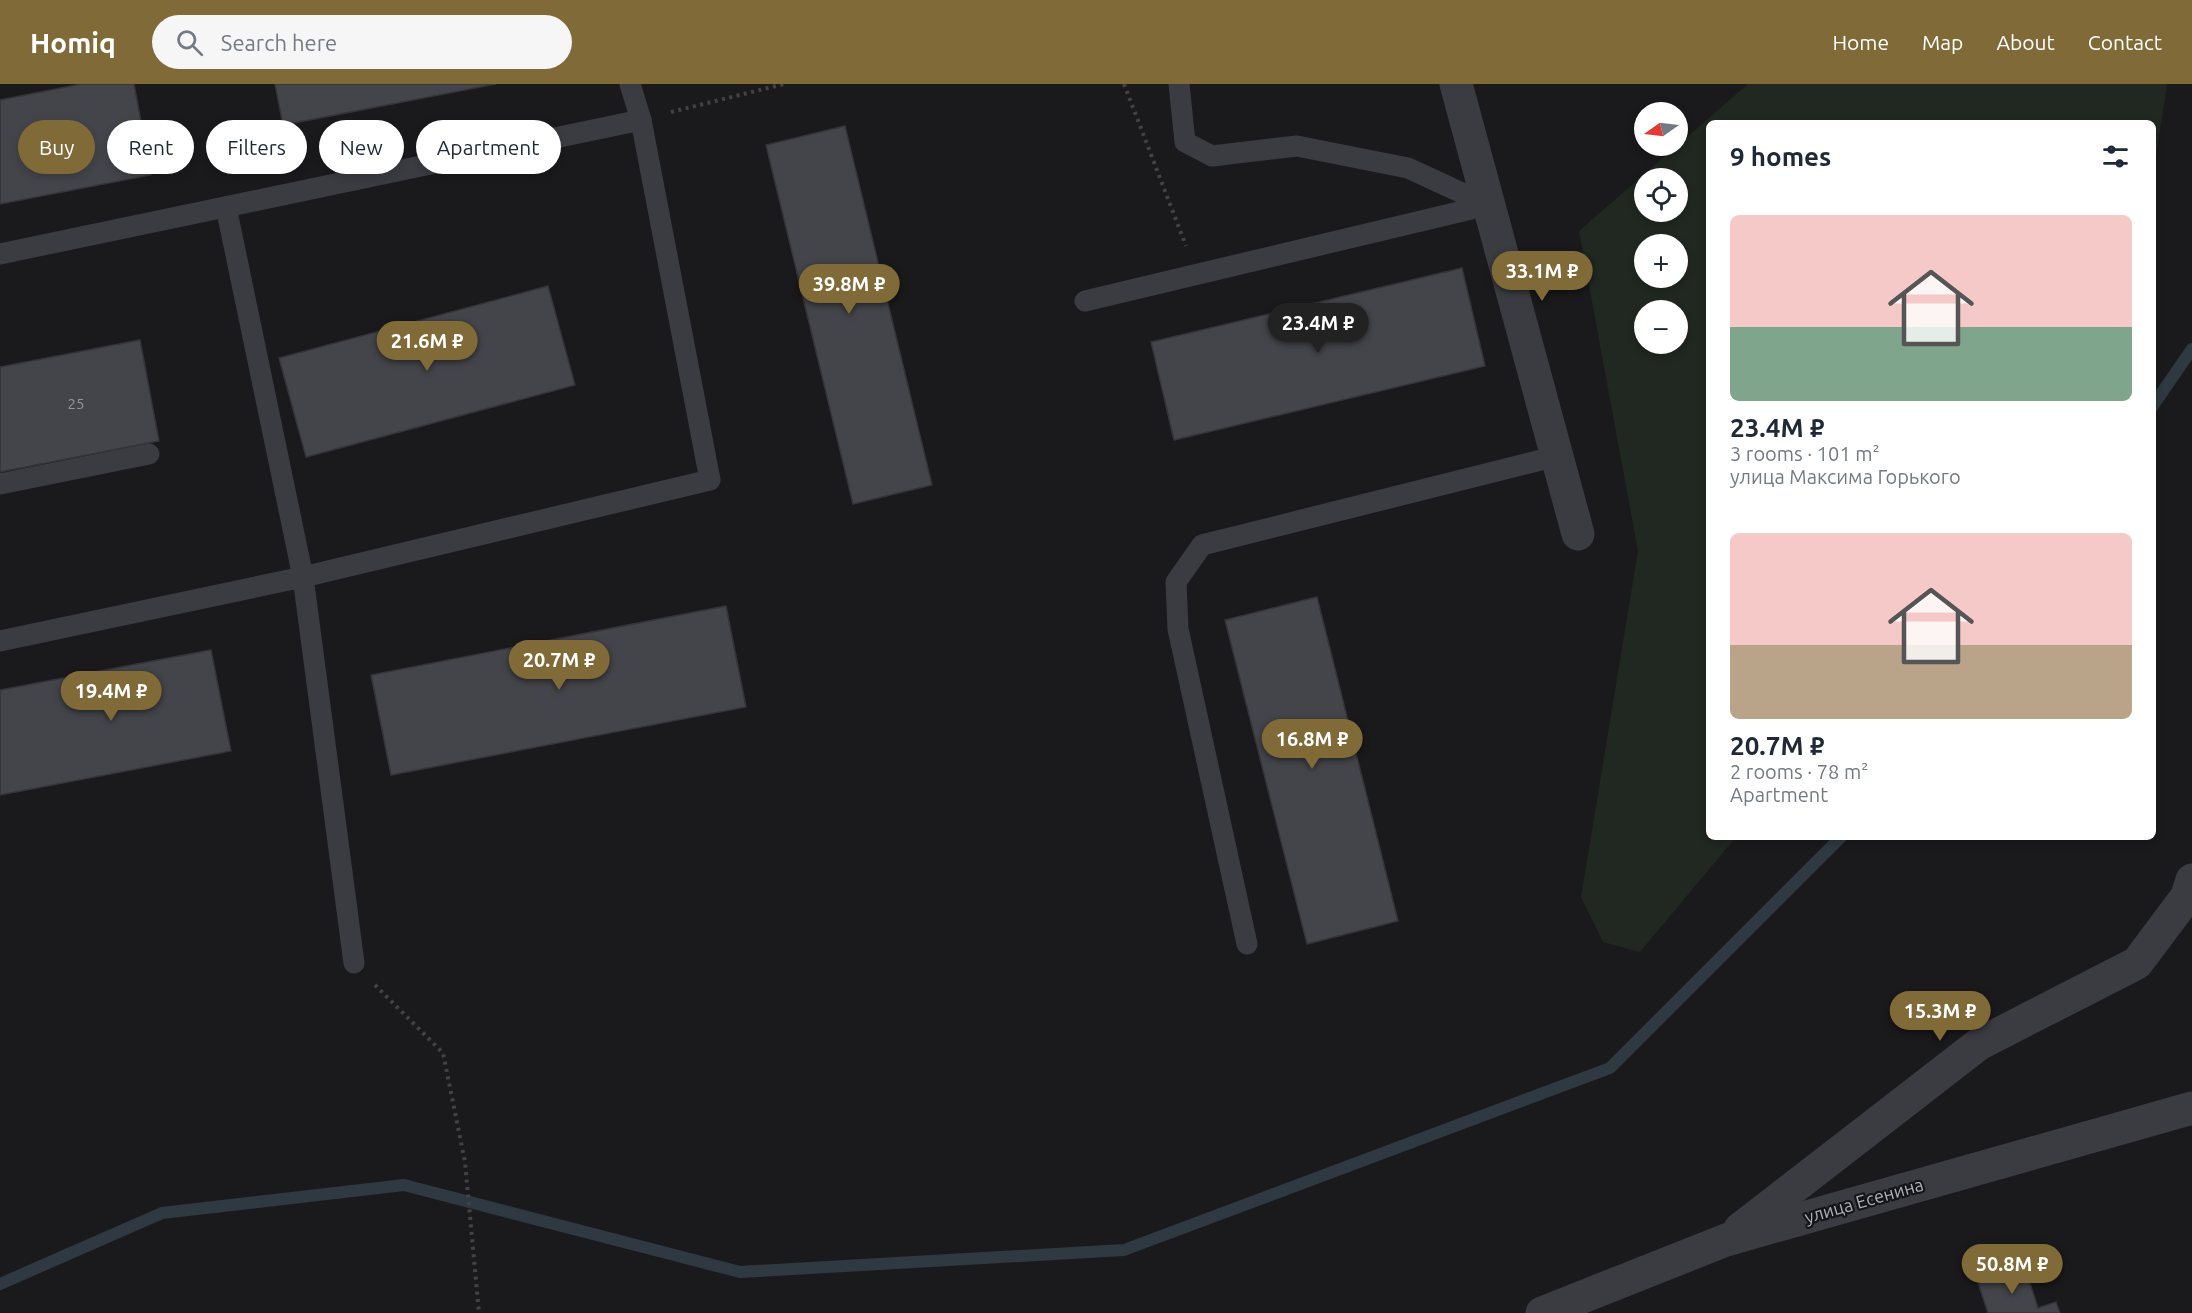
<!DOCTYPE html>
<meta charset="utf-8">
<style>
:root{--surface:#fff;--page:#f6f6f7;--text:#1f2937;--muted:#747a83;--accent:#806a37}
body{margin:0;font-family:Ubuntu,sans-serif;background:var(--page);color:var(--text);height:100vh;display:flex;flex-direction:column;font-size:22px;white-space:nowrap}
*{box-sizing:border-box;margin:0}
p{font-size:20px;color:var(--muted)}
.icon{flex:none;width:33px;height:33px;fill:none;stroke:currentColor;stroke-width:2;stroke-linecap:round;stroke-linejoin:round}
.map{position:relative;flex:1;overflow:hidden}
.details{position:absolute;left:1706px;top:36px;width:450px;height:720px;display:flex;flex-direction:column;background:var(--surface);border-radius:9px;box-shadow:0 3px 9px #0003}
.details>*{flex:none}
.hud{position:absolute;left:18px;top:36px;width:570px;height:54px;display:flex;gap:12px}
.needle{width:39px;rotate:256deg}
.buttons{position:absolute;left:1634px;top:18px;display:grid;gap:12px}
.buttons a{display:grid;place-items:center;width:54px;height:54px;border-radius:50%;background:var(--surface);box-shadow:0 3px 9px #0003;font-size:30px}
.price{position:absolute;translate:-50% -51px;padding:0 14px;border-radius:21px;background:var(--accent);color:#fff;font-size:20px;line-height:39px;filter:drop-shadow(0 2px 3px #0008)}
.price::after{content:'';position:absolute;left:50%;top:36px;width:18px;height:14px;margin-left:-9px;background:inherit;clip-path:polygon(0 0,100% 0,50% 100%)}
.price.on{background:#222;color:#fff}
ul{padding:0;list-style:none}
li{display:grid;align-content:center;gap:12px;height:318px;padding:0 24px}
li span{display:grid;place-items:center;height:186px;border-radius:9px;color:#555}
li>.icon{margin-inline-start:auto}
span .icon{width:108px;height:108px;fill:#fffc;stroke-width:1}
li b{font-size:26px}
h2{display:flex;justify-content:space-between;align-items:center;height:72px;padding:0 24px;font-size:26px}
.pill{padding:0 21px;border-radius:27px;background:var(--surface);box-shadow:0 3px 9px #0003;font-size:21px;line-height:54px}
.pill.on{background:var(--accent);color:#fff}
header{display:flex;align-items:center;gap:36px;box-sizing:border-box;height:84px;padding:0 30px;background:var(--accent);color:#fff}
header strong{font-size:28px}
nav{display:flex;gap:33px;margin-inline-start:auto;font-size:21px}
.search{width:420px;height:54px;background:var(--page);display:flex;align-items:center;gap:15px;box-sizing:border-box;padding:0 21px;border-radius:33px;color:var(--muted);font-size:22px}
.map>svg:first-child{display:block}
.green{fill:#202821;fill-rule:evenodd}
.lines{fill:none;stroke-linecap:round;stroke-linejoin:round}
.stream{stroke:#2f3942;stroke-width:12}
.building{fill:#44454a;stroke:#343439;stroke-width:1.5}
.path{stroke:#414349;stroke-width:4;stroke-dasharray:3 4.5;stroke-linecap:butt}
.lane{stroke:#3b3c42;stroke-width:21}
.street{stroke:#3b3c42;stroke-width:33}
.labels{text-anchor:middle;stroke-width:4.5;stroke-linejoin:round;paint-order:stroke}
.number-label{font-size:15px;fill:#9296a0}
.street-label{font-size:18px;fill:#acb1bc;stroke:#151518}
</style>
<header>
<strong>Homiq</strong>
<div class="search"><svg class="icon" aria-label="search" viewBox="0 0 24 24"><circle cx="10" cy="10" r="6"/><path d="M15 15l6 6"/></svg>Search here</div>
<nav><a>Home</a><a>Map</a><a>About</a><a>Contact</a></nav>
</header>
<div class="map">
<svg width="2192" height="1229" viewBox="0 0 2192 1229">
<rect width="100%" height="100%" fill="#1a1a1d"/>
<path class="green" d="M 1748,0 L 2167,0 L 2153,92 L 2152,39 L 1708,39 L 1708,753 L 1736,753 L 1640,868 L 1603,858 L 1581,813 L 1638,467 L 1579,147 ZM 1644,94 L 1677,94 L 1677,128 L 1644,128 ZM 1644,160 L 1677,160 L 1677,194 L 1644,194 ZM 1644,226 L 1677,226 L 1677,260 L 1644,260 Z"/>
<g class="lines">
<g class="stream">
<polyline points="2152,323 2192,265"/>
<polyline points="0,1200 162,1129 404,1101 740,1188 1124,1166 1610,984 1841,753"/>
</g>
</g>
<g class="building">
<polygon points="81,0 134,0 151,91 0,120 0,16"/>
<polygon points="275,0 496,0 283,41"/>
<polygon points="845,42 932,401 853,420 766,61"/>
<polygon points="1462,184 1485,282 1174,356 1151,258"/>
<polygon points="548,202 575,301 306,373 279,274"/>
<polygon points="140,256 159,357 0,388 0,283"/>
<polygon points="1317,513 1398,837 1307,860 1225,536"/>
<polygon points="726,522 746,623 391,691 371,591"/>
<polygon points="211,566 231,667 0,711 0,606"/>
<polygon points="2025,1183 2038,1224 2056,1218 2060,1229 1988,1229 1978,1199"/>
</g>
<g class="lines">
<g class="path">
<polyline points="1124,0 1186,162"/>
<polyline points="671,28 784,0"/>
<polyline points="375,901 443,969 465,1078 479,1229"/>
</g>
<g class="lane">
<polyline points="630,0 641,36"/>
<polyline points="1179,0 1185,58 1212,72 1297,62 1408,84 1488,121"/>
<polyline points="226,123 303,493 354,879"/>
<polyline points="0,170 641,36 710,396 303,493 0,557"/>
<polyline points="1085,217 1488,121"/>
<polyline points="0,400 149,370"/>
<polyline points="1247,860 1178,545 1176,498 1202,461 1557,372"/>
</g>
<g class="street">
<polyline points="1456,0 1578,450"/>
<polyline points="1740,1145 1979,960 2137,879 2187,812 2192,796"/>
<polyline points="1542,1229 1726,1156 2192,1024"/>
</g>
</g>
<g class="labels">
<g class="number-label">
<text x="76" y="325">25</text>
</g>
<g class="street-label">
<text transform="translate(1864 1117) rotate(-16)" y="6">улица Есенина</text>
</g>
</g>
</svg>
<div class="buttons">
<a><svg class="needle" viewBox="-14 -14 28 28"><path d="M0-13l5 13h-10z" fill="#e53935"/><path d="M0 13l5-13h-10z" fill="#747a83"/></svg></a>
<a><svg class="icon" aria-label="locate" viewBox="0 0 24 24"><circle cx="12" cy="12" r="6"/><path d="M12 2v4M12 18v4M2 12h4M18 12h4"/></svg></a>
<a>+</a>
<a>−</a>
</div>
<b class="price" style="left:1542px;top:218px">33.1M ₽</b>
<b class="price" style="left:849px;top:231px">39.8M ₽</b>
<b class="price on" style="left:1318px;top:270px">23.4M ₽</b>
<b class="price" style="left:427px;top:288px">21.6M ₽</b>
<b class="price" style="left:559px;top:607px">20.7M ₽</b>
<b class="price" style="left:111px;top:638px">19.4M ₽</b>
<b class="price" style="left:1312px;top:686px">16.8M ₽</b>
<b class="price" style="left:1940px;top:958px">15.3M ₽</b>
<b class="price" style="left:2012px;top:1211px">50.8M ₽</b>
<div class="hud">
<a class="pill on">Buy</a>
<a class="pill">Rent</a>
<a class="pill">Filters</a>
<a class="pill">New</a>
<a class="pill">Apartment</a>
</div>
<section class="details">
<h2>9 homes<svg class="icon" aria-label="filters" viewBox="0 0 24 24"><path d="M4 7h16M4 17h16"/><circle cx="9" cy="7" r="2"/><circle cx="15" cy="17" r="2"/></svg></h2>
<ul>
<li><span style="background:linear-gradient(#f6c9c9 60%,#7fa58c 0)"><svg class="icon" aria-label="home" viewBox="0 0 24 24"><path d="M3 11l9-7 9 7M6 9v11h12V9"/></svg></span><div><b>23.4M ₽</b><p>3 rooms · 101 m²</p><p>улица Максима Горького</p></div></li>
<li><span style="background:linear-gradient(#f6c9c9 60%,#b9a48a 0)"><svg class="icon" aria-label="home" viewBox="0 0 24 24"><path d="M3 11l9-7 9 7M6 9v11h12V9"/></svg></span><div><b>20.7M ₽</b><p>2 rooms · 78 m²</p><p>Apartment</p></div></li>
</ul>
</section>
</div>
